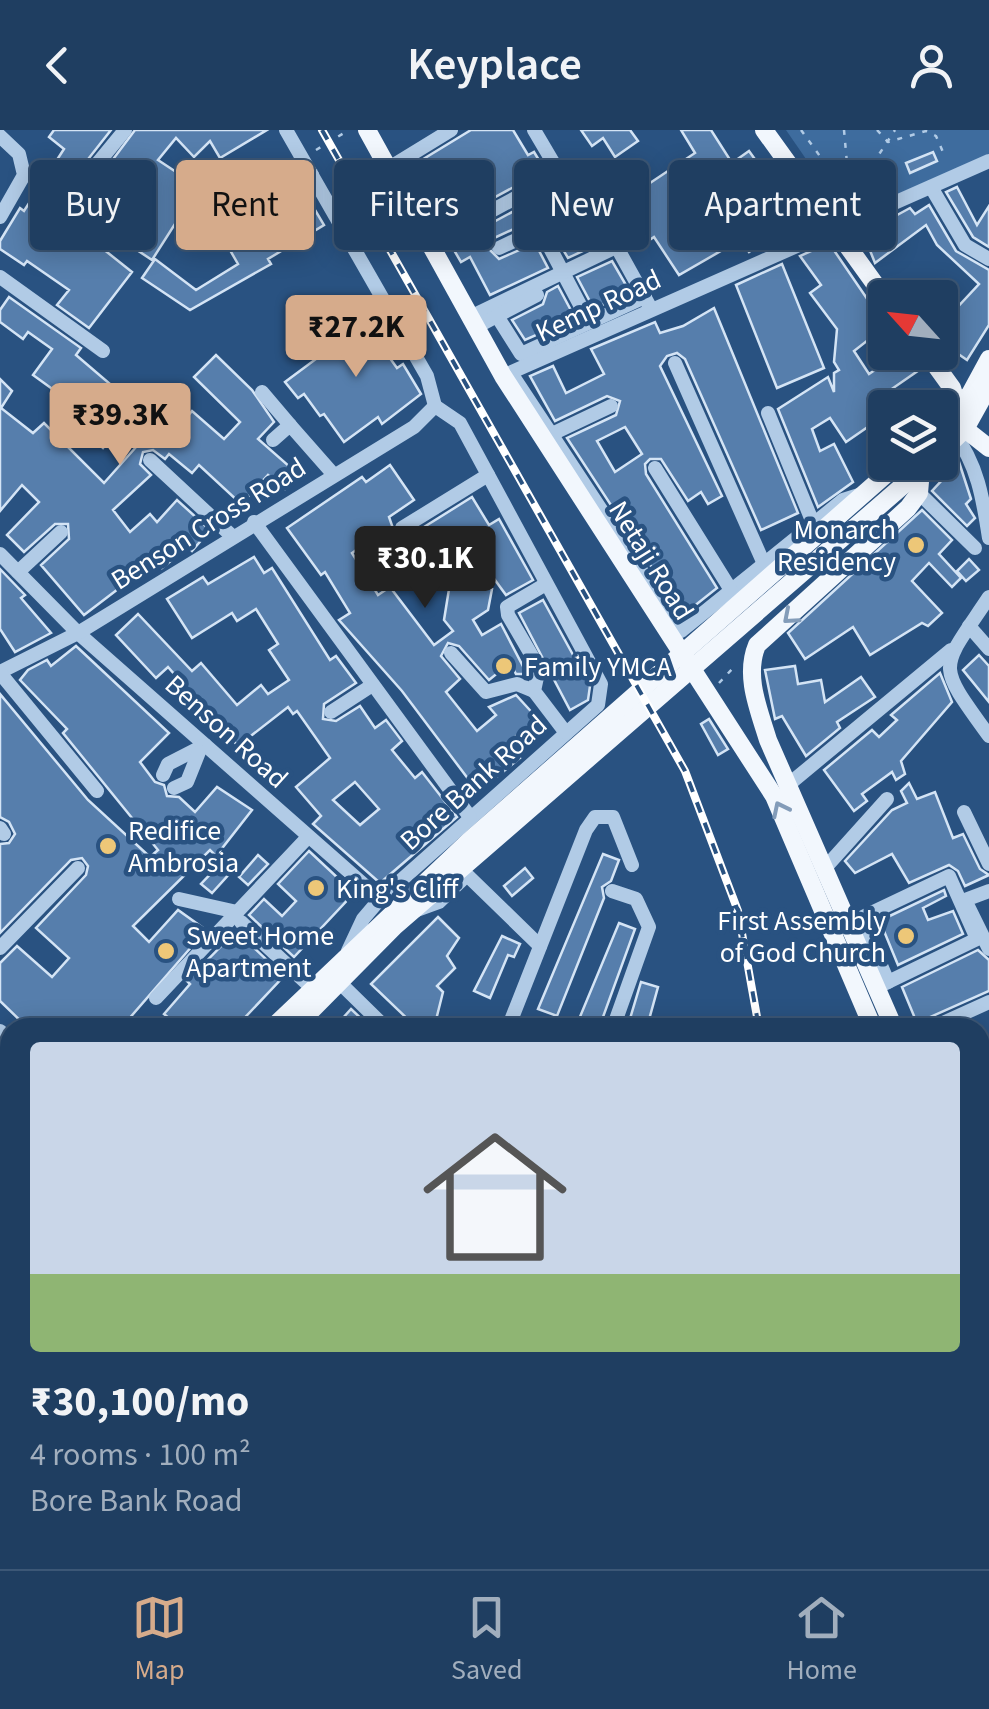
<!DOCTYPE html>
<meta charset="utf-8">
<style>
:root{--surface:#1f3e61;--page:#2c496a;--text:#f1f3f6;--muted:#a1aebd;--line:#3c5776;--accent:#d6ab8b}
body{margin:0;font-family:"Source Sans 3",sans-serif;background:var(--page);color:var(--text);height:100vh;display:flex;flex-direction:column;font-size:38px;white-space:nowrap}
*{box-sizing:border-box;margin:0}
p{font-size:32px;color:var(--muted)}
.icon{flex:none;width:55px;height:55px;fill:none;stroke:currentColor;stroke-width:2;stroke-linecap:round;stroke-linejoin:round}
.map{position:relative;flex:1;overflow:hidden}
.sheet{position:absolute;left:0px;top:888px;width:990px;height:552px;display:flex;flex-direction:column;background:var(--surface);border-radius:30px 30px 0 0;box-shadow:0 5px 25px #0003,0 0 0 2px var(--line)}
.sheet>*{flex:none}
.hud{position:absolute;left:30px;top:30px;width:930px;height:90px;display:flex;gap:20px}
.needle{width:65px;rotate:297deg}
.tools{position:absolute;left:868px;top:150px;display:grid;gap:20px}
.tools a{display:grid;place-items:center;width:90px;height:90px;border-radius:10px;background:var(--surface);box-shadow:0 5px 25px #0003,0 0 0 2px var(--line);font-size:50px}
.price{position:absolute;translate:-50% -85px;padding:0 22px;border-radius:10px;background:var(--accent);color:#111;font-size:32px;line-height:65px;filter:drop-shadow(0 2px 5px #0008)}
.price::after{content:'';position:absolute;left:50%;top:60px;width:30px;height:22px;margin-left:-15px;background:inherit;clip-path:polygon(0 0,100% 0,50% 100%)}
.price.selected{background:#222;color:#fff}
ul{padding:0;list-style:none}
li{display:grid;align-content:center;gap:20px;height:530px;padding:0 30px}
li span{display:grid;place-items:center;height:310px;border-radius:10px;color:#555}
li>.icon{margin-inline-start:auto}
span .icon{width:180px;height:180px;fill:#fffc;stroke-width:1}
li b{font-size:42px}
.tag{padding:0 35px;border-radius:10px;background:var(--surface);box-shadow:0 5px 25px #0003,0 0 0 2px var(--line);font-size:35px;line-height:90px}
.tag.selected{background:var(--accent);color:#111}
header{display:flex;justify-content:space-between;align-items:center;height:130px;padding:0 30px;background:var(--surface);font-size:45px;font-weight:600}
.tab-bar{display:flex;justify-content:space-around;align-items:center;height:140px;border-top:2px solid var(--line);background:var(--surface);font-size:28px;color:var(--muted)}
.tab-bar a{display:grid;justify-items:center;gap:5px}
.tab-bar .selected{color:var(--accent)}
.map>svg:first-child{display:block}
.green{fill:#3e6c9e}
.water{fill:#567394;stroke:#a6c6e6;stroke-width:2.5}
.building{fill:#567eac;stroke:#d4e4f5;stroke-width:2.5;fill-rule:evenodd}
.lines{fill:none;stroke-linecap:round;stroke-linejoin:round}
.path{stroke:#b1cbe6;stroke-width:2.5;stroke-dasharray:5 8;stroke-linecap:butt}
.minor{stroke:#b1cbe6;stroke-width:14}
.major{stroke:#f2f7fd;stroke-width:18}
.rail-casing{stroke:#fff;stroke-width:8}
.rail{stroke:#295281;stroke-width:4;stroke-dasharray:11;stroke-linecap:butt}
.oneway{stroke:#839cb9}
.poi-dot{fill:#edc778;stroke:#295281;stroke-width:4}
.labels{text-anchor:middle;stroke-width:9;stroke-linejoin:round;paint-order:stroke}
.street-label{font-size:28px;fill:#fff;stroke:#295281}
.poi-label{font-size:28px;fill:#fff;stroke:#295281;text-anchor:start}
</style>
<header><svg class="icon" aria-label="back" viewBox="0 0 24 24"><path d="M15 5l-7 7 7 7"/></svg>Keyplace<svg class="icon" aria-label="person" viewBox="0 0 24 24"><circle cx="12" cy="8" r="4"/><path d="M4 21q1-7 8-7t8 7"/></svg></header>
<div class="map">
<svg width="989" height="1439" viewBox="0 0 989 1439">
<rect width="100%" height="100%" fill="#295281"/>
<polygon class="green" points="786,0 989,0 989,24 846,87"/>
<circle class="water" cx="592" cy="48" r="11"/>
<g class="building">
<polygon points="54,0 111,0 78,42 81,52 87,56 96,52 135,0 267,0 220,28 210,11 194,27 176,8 158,30 241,85 248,95 258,94 305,63 324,95 268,129 271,134 190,180 142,148 155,129 196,160 238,134 196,61 152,130 81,83 73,95 132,142 89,198 57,175 69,160 27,131 24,135 0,119 0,111 20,78 24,81 64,19 49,7"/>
<polygon points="471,0 513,0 528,25 534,22 545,40 440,97 407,39"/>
<polygon points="581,0 630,0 638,11 615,27 603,8 592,16"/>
<polygon points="681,0 711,0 732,33 749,21 788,75 796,69 814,92 799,104 792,99 784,105 759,72 771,106 749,122 740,110 679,145 654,107 639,117 610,70 637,53 641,59 695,23"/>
<polygon points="933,22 937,31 910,43 906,33"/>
<polygon points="957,57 977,95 989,76 989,117 973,107 946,62"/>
<polygon points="551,61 560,78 494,108 488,118 499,129 535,113 548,138 490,165 470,127 461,132 451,115"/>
<polygon points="929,75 956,121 989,140 989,195 967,230 954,221 957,218 940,202 940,196 979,154 937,115 926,95 875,133 869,118 868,101 910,78 915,84"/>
<polygon points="588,88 602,112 568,128 554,104"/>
<polygon points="829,113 885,195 885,214 877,203 854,221 869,244 894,227 891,222 914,222 922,238 883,265 891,278 885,278 885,285 846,312 830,288 812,299 820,321 834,314 853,352 818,377 778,279 828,247 834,262 834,243 839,240 834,232 837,199 810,163 821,155 800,126"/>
<polygon points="612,131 630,162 594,179 577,147"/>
<polygon points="782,134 824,238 777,258 736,155"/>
<polygon points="558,156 575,188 525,210 512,190 543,174 547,162"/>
<polygon points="9,167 81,218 76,225 152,290 157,283 177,299 192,281 224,309 240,292 194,247 216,225 252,260 274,292 258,309 298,344 285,359 268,345 241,374 199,335 192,343 169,324 165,329 153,320 143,322 140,334 151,345 113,380 130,402 150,384 157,392 177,370 210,400 192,421 188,417 162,438 156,430 84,485 41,435 69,409 68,394 55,394 24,422 7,405 39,372 22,355 0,381 0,249 12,261 1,278 33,303 44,293 104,353 145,307 125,291 103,318 54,276 62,266 33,245 52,219 28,202 23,209 0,192 0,180"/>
<path d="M 714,178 L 798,383 L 761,400 L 685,229 L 677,223 L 667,226 L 660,236 L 722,366 L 708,374 L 701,362 L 688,371 L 661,329 L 650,329 L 645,334 L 646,344 L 717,458 L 683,485 L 567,308 L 616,285 L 620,271 L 607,266 L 555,291 L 530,246 L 553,236 L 566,263 L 604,244 L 591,219 L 655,192 L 660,203 L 683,196 ZM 625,297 L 642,324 L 615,342 L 597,311 Z"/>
<polygon points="371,181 389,206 379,213 397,238 403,234 421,264 382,294 378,287 344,312 324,284 320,286 304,264 298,268 285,252 328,220 324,215"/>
<polygon points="959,332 971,369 966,374 975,388 967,396 932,361"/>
<polygon points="390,335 414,370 389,387 396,407 408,407 472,367 489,395 499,389 533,450 506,465 476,424 434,447 419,418 391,439 370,410 352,423 378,465 390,457 434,515 453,501 444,490 450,453 492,459 488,480 473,490 482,505 501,494 527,544 516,544 510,533 489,550 459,516 448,513 441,526 460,549 446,562 477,601 496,585 489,577 516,565 538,589 511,610 520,628 478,662 402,561 339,490 350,483 325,442 321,445 287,398 362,347 366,352"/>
<polygon points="922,380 952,410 939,424 961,448 952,457 929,433 912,451 942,483 928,496 922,493 870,525 853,497 805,529 788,503"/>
<path d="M 254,427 L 264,443 L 272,438 L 330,530 L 336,526 L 356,553 L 324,574 L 323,589 L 336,591 L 360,576 L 375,598 L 386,590 L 402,611 L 392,620 L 415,648 L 422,642 L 457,687 L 380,753 L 313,694 L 321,686 L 296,657 L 330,628 L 297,581 L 293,584 L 288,577 L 238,616 L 200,573 L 191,580 L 180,567 L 188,560 L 168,537 L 156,548 L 116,505 L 138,484 L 192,541 L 201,533 L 237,575 L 261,555 L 268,564 L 289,550 L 269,520 L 278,514 L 256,479 L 237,491 L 232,483 L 192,508 L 167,469 L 203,447 L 208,454 ZM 355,652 L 379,679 L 360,695 L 333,670 Z"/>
<polygon points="969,429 979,440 966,451 957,441"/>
<polygon points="0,439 25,465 21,468 51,503 15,522 0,499"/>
<polygon points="543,470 590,556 588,570 570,580 519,483"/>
<polygon points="76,516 169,603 140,632 155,652 164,655 167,666 179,667 195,682 217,657 252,680 216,726 210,720 133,796 149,812 178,780 206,800 121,898 28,898 0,871 0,833 17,816 52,847 69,828 36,798 86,745 88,736 82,728 71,730 0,803 0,714 9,713 15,704 9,692 0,687 0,564 88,670 150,727 158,720 63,603 67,599 20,550 28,540 47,530 51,536"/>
<polygon points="979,525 989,536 989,572 963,540"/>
<polygon points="795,536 798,554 821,550 825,572 861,547 875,567 837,592 840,598 806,626 782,586 775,589 765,540"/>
<polygon points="940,543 952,572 901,631 905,644 896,650 892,642 862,664 867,671 854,681 824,640 872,600 879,607 897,590 891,585"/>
<polygon points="709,589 728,619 718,625 701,594"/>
<polygon points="909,653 917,669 935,662 953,708 963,704 980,739 989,745 965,756 958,741 949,735 909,753 892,724 855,743 845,731 892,680 907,673 901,661"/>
<polygon points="309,721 354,763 294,827 249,785 264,769 282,786 296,771 278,754"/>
<polygon points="603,724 619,730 611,751 602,757 604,768 557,886 538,879"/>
<polygon points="258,725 268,734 248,755 239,747"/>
<polygon points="221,733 231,742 212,763 201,754"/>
<polygon points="525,738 533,748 512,766 504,756"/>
<polygon points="944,760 946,766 923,778 928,790 953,781 963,804 898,835 884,801 879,804 875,793"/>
<polygon points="438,787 459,808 447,826 455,838 437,856 443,862 435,894 417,898 371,854"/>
<polygon points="619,793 635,799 599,898 586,898 577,894"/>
<polygon points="236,801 284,846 235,898 163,898 170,889 164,884 190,854 187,851"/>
<polygon points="502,806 520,814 514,827 508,825 490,868 474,861"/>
<polygon points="978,820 989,830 989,861 928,888 919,898 902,857"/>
<polygon points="641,852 658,857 647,897 629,892"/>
<polygon points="351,879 368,895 334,898"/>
</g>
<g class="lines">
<g class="path">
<polyline points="801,0 856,76"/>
<polyline points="844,0 850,67"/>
<polyline points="877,0 888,12 926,1 936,6 943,22 938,24"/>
<polyline points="316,20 349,0"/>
<polyline points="851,67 895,0"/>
<polyline points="719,553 734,537"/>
</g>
<g class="minor">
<polyline points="286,0 427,246 435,276 460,293 601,554 598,575 380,769"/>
<polyline points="0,6 19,24 24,45 0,87"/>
<polyline points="389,38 451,0"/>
<polyline points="88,45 125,0"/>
<polyline points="931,57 965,115 989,129"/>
<polyline points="252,85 312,45"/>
<polyline points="540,99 589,192"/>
<polyline points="430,114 560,44 534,0"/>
<polyline points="499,118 593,74 650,177"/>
<polyline points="0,147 103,221"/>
<polyline points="497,186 521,224 645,167"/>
<polyline points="470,187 618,116"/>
<polyline points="476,197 537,165"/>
<polyline points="675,233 764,434"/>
<polyline points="511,243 681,501 843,370 859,365"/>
<polyline points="505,245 989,31"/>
<polyline points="262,262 290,295"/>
<polyline points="768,283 813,393"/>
<path d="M 953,302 C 978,335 983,369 989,408"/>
<polyline points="554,303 611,276"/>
<polyline points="273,310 290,295 334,345"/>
<polyline points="150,330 232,406"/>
<polyline points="655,338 731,460"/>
<polyline points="919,363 975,418"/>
<polyline points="254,392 470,687"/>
<polyline points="402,398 488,345"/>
<polyline points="0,424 78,503 380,769 363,789 348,821"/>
<polyline points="18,442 61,402"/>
<polyline points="546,454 507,477 508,485 539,538 534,561 566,603"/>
<path d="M 989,467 C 939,542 935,531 989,606"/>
<polyline points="969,496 989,519"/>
<polyline points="451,523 486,562 517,554 534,561"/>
<polyline points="0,542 78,503 414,297 435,276"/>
<polyline points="0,543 97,661"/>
<polyline points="331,582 371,556"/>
<polyline points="163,645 168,634 205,615"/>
<polyline points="788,655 951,520"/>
<polyline points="174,658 187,652 199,622"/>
<polyline points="964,682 989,734"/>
<polyline points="0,698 4,704"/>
<polyline points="825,738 887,669"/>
<polyline points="612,761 636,769 649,797 613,898"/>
<polyline points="989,761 965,770 989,819"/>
<polyline points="179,769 237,782"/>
<polyline points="417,780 439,772 467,745 540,816"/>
<polyline points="861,788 888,852 884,854"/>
<polyline points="241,792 312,858"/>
<polyline points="850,793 949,746 977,809 888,852"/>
<polyline points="0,818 78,738"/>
<polyline points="338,851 386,898"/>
<polyline points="156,868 308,707"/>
<polyline points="508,898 586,700 595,687 613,687 632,735"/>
<polyline points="932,898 989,872"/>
<polyline points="0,901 10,910"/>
<polyline points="0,940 10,928"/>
<polyline points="980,1116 989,1126"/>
<polyline points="0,1197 10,1185"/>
<polyline points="0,1220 10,1207"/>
<polyline points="980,1354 989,1357"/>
<polyline points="980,1426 989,1430"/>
<polyline points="0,1430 14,1439"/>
<polyline points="351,1430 358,1439"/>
<polyline points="495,1430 506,1439"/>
<polyline points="288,1439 296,1430"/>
<polyline points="407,1439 412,1430"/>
</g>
<g class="major">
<polyline points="367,0 503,246 774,666 873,898"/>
<polyline points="764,0 885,168"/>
<polyline points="926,222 952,258 965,299 989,318"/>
<polyline points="940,295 970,264 989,229"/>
<polyline points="940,323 965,299 989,256"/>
<polyline points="272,898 469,711 900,332"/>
<polyline points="294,898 395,796 930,332"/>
<path d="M 894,898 L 768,610 C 759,580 744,546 757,515 L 908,378 L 919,363 L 921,340"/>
<polyline points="980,1015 989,1013"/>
<polyline points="0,1129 10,1131"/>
<polyline points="812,1439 816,1430"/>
</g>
<g class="rail-casing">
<g id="rail">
<polyline points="322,0 685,641 738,781 759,898"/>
<polyline points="623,1439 630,1430"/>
<polyline points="651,1439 657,1430"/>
</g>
</g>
<use href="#rail" class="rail"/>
</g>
<defs><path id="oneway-chevron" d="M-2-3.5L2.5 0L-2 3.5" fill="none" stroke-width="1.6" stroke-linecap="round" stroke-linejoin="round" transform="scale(2.5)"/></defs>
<g class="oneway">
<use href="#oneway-chevron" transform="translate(790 487) rotate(139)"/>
<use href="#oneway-chevron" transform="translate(780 679) rotate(-116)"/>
</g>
<g class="poi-dot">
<circle cx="916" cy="415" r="10"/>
<circle cx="504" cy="536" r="10"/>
<circle cx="108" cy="716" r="10"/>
<circle cx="316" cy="758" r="10"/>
<circle cx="906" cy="806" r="10"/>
<circle cx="166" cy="821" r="10"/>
</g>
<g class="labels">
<g class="street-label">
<text transform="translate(598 175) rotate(-25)" y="10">Kemp Road</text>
<text transform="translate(208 393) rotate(-32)" y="10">Benson Cross Road</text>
<text transform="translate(652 430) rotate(58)" y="10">Netaji Road</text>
<text transform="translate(227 601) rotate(42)" y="10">Benson Road</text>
<text transform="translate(473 652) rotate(-42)" y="10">Bore Bank Road</text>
</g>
<g class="poi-label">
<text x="896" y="409" text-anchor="end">Monarch<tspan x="896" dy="32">Residency</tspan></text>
<text x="524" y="546">Family YMCA</text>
<text x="128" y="710">Redifice<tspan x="128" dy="32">Ambrosia</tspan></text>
<text x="336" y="768">King's Cliff</text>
<text x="886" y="800" text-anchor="end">First Assembly<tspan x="886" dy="32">of God Church</tspan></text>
<text x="186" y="815">Sweet Home<tspan x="186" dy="32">Apartment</tspan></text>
</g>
</g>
</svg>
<div class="tools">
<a><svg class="needle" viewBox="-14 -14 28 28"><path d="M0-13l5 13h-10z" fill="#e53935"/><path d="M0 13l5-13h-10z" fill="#a1aebd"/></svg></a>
<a><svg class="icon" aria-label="layers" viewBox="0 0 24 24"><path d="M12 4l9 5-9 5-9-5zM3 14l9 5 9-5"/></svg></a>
</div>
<b class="price" style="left:356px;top:250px">₹27.2K</b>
<b class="price" style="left:120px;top:338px">₹39.3K</b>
<b class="price selected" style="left:425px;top:481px">₹30.1K</b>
<div class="hud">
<a class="tag">Buy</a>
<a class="tag selected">Rent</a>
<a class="tag">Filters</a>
<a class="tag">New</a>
<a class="tag">Apartment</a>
</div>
<section class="sheet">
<ul>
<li><span style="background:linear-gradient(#c9d6e8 75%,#8fb573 0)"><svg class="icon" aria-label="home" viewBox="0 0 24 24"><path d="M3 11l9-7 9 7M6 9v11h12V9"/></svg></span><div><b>₹30,100/mo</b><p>4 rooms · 100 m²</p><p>Bore Bank Road</p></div></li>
</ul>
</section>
</div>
<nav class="tab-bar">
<a class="selected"><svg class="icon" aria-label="map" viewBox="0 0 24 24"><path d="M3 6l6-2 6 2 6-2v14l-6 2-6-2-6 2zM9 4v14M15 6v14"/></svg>Map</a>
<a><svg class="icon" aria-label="saved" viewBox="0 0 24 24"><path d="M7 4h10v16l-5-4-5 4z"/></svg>Saved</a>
<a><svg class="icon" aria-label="home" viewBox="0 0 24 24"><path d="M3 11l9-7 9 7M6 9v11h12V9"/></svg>Home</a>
</nav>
